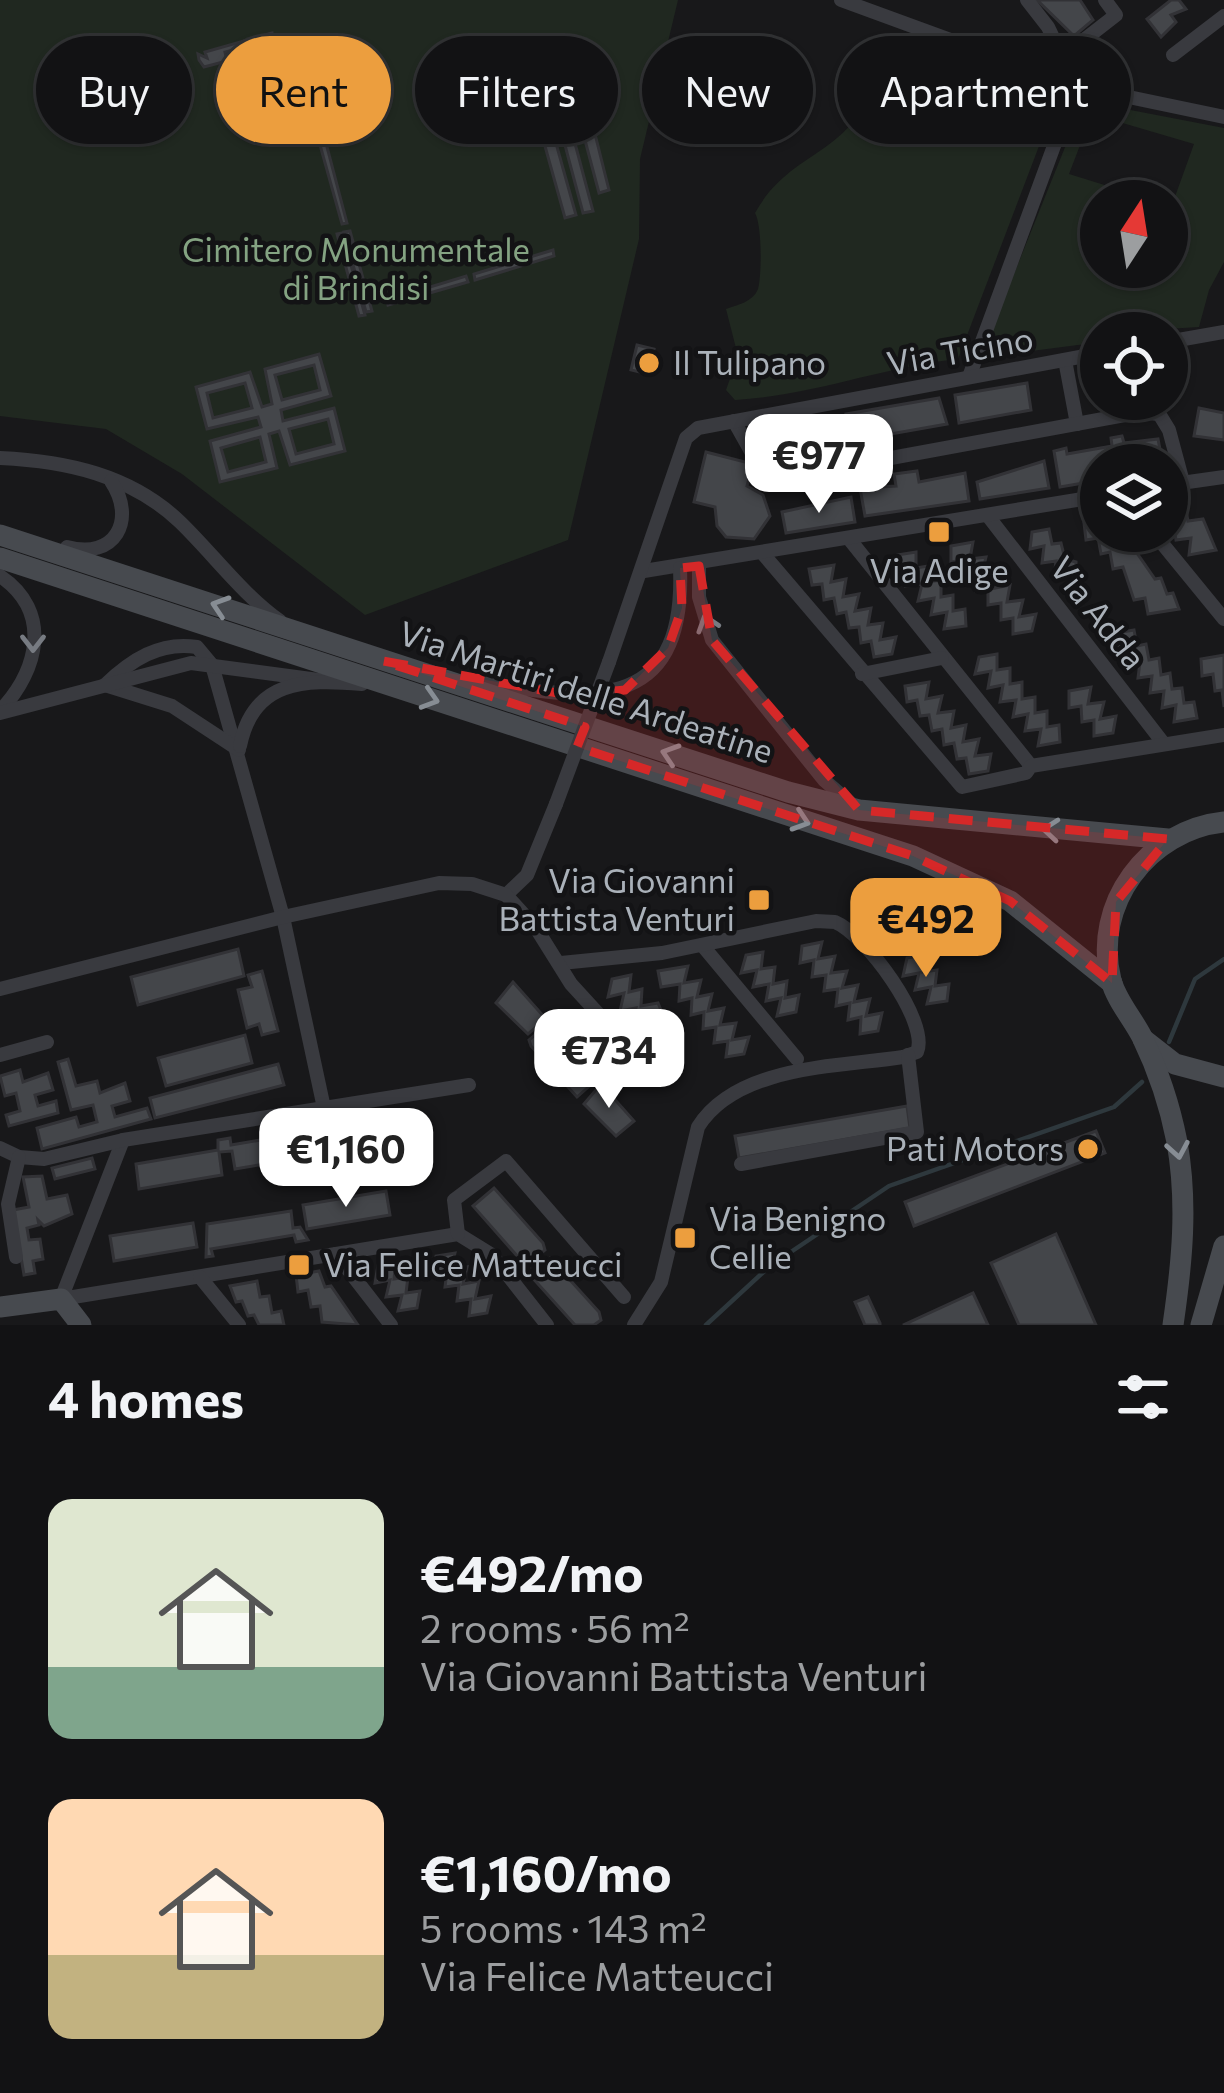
<!DOCTYPE html>
<meta charset="utf-8">
<style>
:root{--surface:#121214;--page:#1f2022;--text:#f1f3f6;--muted:#9c9ea0;--line:#313234;--accent:#ec9e3e}
body{margin:0;font-family:Commissioner,sans-serif;background:var(--page);color:var(--text);height:100vh;display:flex;flex-direction:column;font-size:45px;white-space:nowrap}
*{box-sizing:border-box;margin:0}
p{font-size:39px;color:var(--muted)}
.icon{flex:none;width:66px;height:66px;fill:none;stroke:currentColor;stroke-width:2;stroke-linecap:round;stroke-linejoin:round}
.map{position:relative;height:1325px;overflow:hidden}
.details{display:flex;flex-direction:column;background:var(--surface);flex:1}
.details>*{flex:none}
.guide{position:absolute;left:36px;top:36px;width:1152px;height:108px;display:flex;gap:24px}
.needle{width:78px;rotate:12deg}
.buttons{position:absolute;left:1080px;top:180px;display:grid;gap:24px}
.buttons a{display:grid;place-items:center;width:108px;height:108px;border-radius:50%;background:var(--surface);box-shadow:0 3px 9px #0004,0 0 0 3px var(--line);font-size:60px}
.price{position:absolute;translate:-50% -102px;padding:0 27px;border-radius:24px;background:#fff;color:#222;font-size:39px;line-height:78px;filter:drop-shadow(0 3px 6px #0008)}
.price::after{content:'';position:absolute;left:50%;top:72px;width:36px;height:27px;margin-left:-18px;background:inherit;clip-path:polygon(0 0,100% 0,50% 100%)}
.price.on{background:var(--accent);color:#111}
ul{padding:0;list-style:none}
li{display:flex;align-items:center;gap:36px;height:300px;padding:0 48px}
li span{display:grid;place-items:center;flex:none;width:336px;height:240px;border-radius:24px;color:#555}
li>.icon{margin-inline-start:auto}
span .icon{width:144px;height:144px;fill:#fffc;stroke-width:1}
li b{font-size:51px}
h2{display:flex;justify-content:space-between;align-items:center;height:144px;padding:0 48px;font-size:51px}
.tag{padding:0 42px;border-radius:54px;background:var(--surface);box-shadow:0 3px 9px #0004,0 0 0 3px var(--line);font-size:42px;line-height:108px}
.tag.on{background:var(--accent);color:#111}
.map>svg:first-child{display:block}
.green{fill:#202820;fill-rule:evenodd}
.lines{fill:none;stroke-linecap:round;stroke-linejoin:round}
.stream{stroke:#2e383d;stroke-width:4.5}
.building{fill:#44464a;stroke:#323236;stroke-width:3;fill-rule:evenodd}
.street{stroke:#393a3f;stroke-width:14}
.secondary{stroke:#474a4f;stroke-width:21}
.street-bridge{stroke:#393a3f;stroke-width:14}
.oneway{stroke:#878d94}
.oneway2{stroke:#777b82}
.marked{fill:#d62828;fill-opacity:0.2;stroke:#d62828;stroke-width:9;stroke-dasharray:24 15;stroke-linejoin:round}
.poi-dot{fill:#ec9e3e;stroke:#131315;stroke-width:4.5}
.labels{text-anchor:middle;stroke-width:9;stroke-linejoin:round;paint-order:stroke}
.park-label{font-size:33px;fill:#84a382;stroke:#131315}
.street-label{font-size:33px;fill:#aab1b9;stroke:#131315}
.poi-label{font-size:33px;fill:#aab1b9;stroke:#131315;text-anchor:start}
</style>
<div class="map">
<svg width="1224" height="1325" viewBox="0 0 1224 1325">
<rect width="100%" height="100%" fill="#18181a"/>
<g class="green">
<polygon points="0,0 678,0 640,159 639,239 568,540 365,615 182,474 106,429 0,416"/>
<path d="M 888,46 C 918,53 1029,69 1044,95 C 1050,106 1046,121 1044,133 L 958,359 C 882,367 811,396 735,400 L 726,390 L 738,356 L 726,309 C 737,305 753,302 758,289 C 762,274 762,225 755,213 C 796,140 863,162 881,51 Z"/>
<path d="M 1094,103 L 1224,128 L 1224,262 L 1209,290 L 1199,327 L 1101,333 L 1101,342 L 994,356 L 987,341 L 1078,115 ZM 1092,114 L 1194,144 L 1172,205 L 1167,204 L 1167,267 L 1101,267 L 1101,201 L 1156,201 L 1069,174 Z"/>
</g>
<g class="lines">
<g class="stream">
<polyline points="1169,1042 1195,979 1224,959"/>
<polyline points="706,1325 770,1266 889,1186 1114,1107 1142,1082"/>
</g>
</g>
<g class="building">
<polygon points="1037,0 1080,0 1093,20 1074,36"/>
<polygon points="1171,0 1179,0 1186,9 1171,15 1176,22 1161,37 1147,19"/>
<polygon points="272,33 273,47 268,48 265,40 260,42 263,50 254,53 251,44 237,48 240,57 235,58 233,50 225,52 227,61 204,67 199,60 198,54 207,58 205,52"/>
<polygon points="593,126 609,190 599,193 582,129"/>
<polygon points="572,132 593,211 583,213 562,134"/>
<polygon points="554,136 576,215 565,218 543,139"/>
<polygon points="326,143 347,223 342,224 320,145"/>
<polygon points="350,231 372,311 366,312 344,232"/>
<polygon points="342,233 365,315 359,316 337,234"/>
<polygon points="553,250 554,256 475,280 474,274"/>
<polygon points="466,276 468,282 388,305 387,300"/>
<polygon points="637,345 654,349 648,374 631,370"/>
<path d="M 319,354 L 331,396 L 281,410 L 283,421 L 334,408 L 345,451 L 290,465 L 279,431 L 269,434 L 277,468 L 220,482 L 210,441 L 261,427 L 258,417 L 207,429 L 196,387 L 250,372 L 262,407 L 272,404 L 265,369 ZM 314,365 L 320,390 L 282,400 L 275,375 ZM 245,383 L 252,408 L 213,418 L 207,393 ZM 328,419 L 334,444 L 296,454 L 289,429 ZM 260,437 L 266,462 L 228,472 L 221,448 Z"/>
<polygon points="1027,383 1031,410 959,423 955,395"/>
<polygon points="939,398 947,424 851,441 848,427 836,430 839,443 781,452 778,443 825,435 823,424 848,424 846,414"/>
<polygon points="1199,408 1224,413 1224,440 1194,436"/>
<polygon points="1122,436 1124,443 1158,439 1163,465 1101,465 1101,480 1060,487 1054,451 1066,448 1067,454 1112,446 1111,438"/>
<polygon points="706,452 753,464 747,486 763,495 770,516 754,539 726,537 717,526 715,507 694,502"/>
<polygon points="1044,461 1049,488 980,499 977,482"/>
<polygon points="917,471 919,482 965,473 969,501 865,516 860,488 896,486 894,474"/>
<polygon points="851,497 855,522 786,533 782,512"/>
<polygon points="1185,505 1188,521 1203,519 1216,550 1189,555 1191,538 1176,540 1173,523 1167,525 1167,508"/>
<polygon points="1101,521 1101,531 1123,533 1155,579 1161,578 1167,594 1173,593 1179,609 1148,614 1145,598 1134,600 1123,567 1113,569 1110,552 1101,554 1098,538 1086,540 1084,523"/>
<polygon points="1049,529 1052,544 1061,543 1065,559 1076,562 1076,573 1054,577 1056,561 1042,563 1044,546 1030,549 1032,532"/>
<polygon points="973,542 970,559 986,557 982,574 998,571 995,588 1010,585 1007,602 1023,600 1019,617 1036,614 1032,631 1013,634 1013,618 1001,620 1001,603 988,605 988,589 976,591 976,575 964,577 963,560 951,562 951,546"/>
<polygon points="916,552 916,568 928,566 928,582 941,580 941,597 953,595 953,611 965,609 966,626 944,629 947,612 931,615 934,598 918,601 922,584 906,586 910,569 894,572 897,555"/>
<polygon points="834,565 831,582 846,579 843,597 859,594 855,611 871,608 868,625 883,623 880,640 896,637 892,654 874,657 871,641 861,643 859,627 849,628 846,612 837,614 834,598 824,600 822,584 812,585 809,569"/>
<polygon points="1134,630 1137,646 1146,644 1149,660 1159,658 1161,675 1170,673 1172,689 1182,688 1184,703 1194,702 1197,718 1174,722 1176,705 1162,708 1164,691 1150,693 1152,676 1138,678 1140,662 1126,664 1128,648 1114,650 1116,633"/>
<polygon points="997,654 997,670 1010,668 1010,684 1022,682 1022,699 1035,697 1035,713 1047,711 1047,727 1059,725 1060,742 1038,746 1041,729 1025,731 1028,714 1013,717 1016,700 1000,702 1003,685 988,688 991,671 975,674 979,657"/>
<polygon points="1224,655 1224,707 1222,690 1215,691 1213,674 1202,676 1201,659"/>
<polygon points="929,682 926,699 942,696 938,713 954,711 951,728 966,725 963,742 979,739 975,756 991,754 988,771 969,774 966,758 957,759 954,743 944,745 942,729 932,731 929,715 920,716 917,700 907,702 905,686"/>
<polygon points="1091,687 1088,704 1104,702 1100,719 1116,716 1113,733 1094,736 1094,720 1082,722 1081,706 1069,708 1069,691"/>
<polygon points="822,942 818,959 835,956 831,973 847,971 842,988 858,985 854,1002 870,999 866,1016 882,1013 878,1031 860,1034 861,1017 848,1020 850,1003 836,1006 838,989 824,991 826,975 812,977 814,960 800,963 802,946"/>
<polygon points="238,949 244,976 138,1005 131,977"/>
<polygon points="763,952 761,969 775,967 773,984 787,981 785,998 799,995 796,1012 777,1016 781,998 766,1001 769,984 753,987 757,970 741,973 746,955"/>
<polygon points="925,955 923,972 937,970 935,986 949,984 947,1001 927,1004 931,987 915,990 919,973 903,976 907,958"/>
<polygon points="688,966 684,983 701,980 697,997 712,994 708,1011 724,1008 720,1025 736,1023 732,1040 749,1037 744,1054 726,1057 728,1041 714,1043 716,1027 703,1029 704,1012 691,1015 692,998 679,1001 680,984 661,987 658,971"/>
<polygon points="262,971 278,1031 262,1035 259,1024 247,1028 238,990 252,987 248,975"/>
<polygon points="631,975 629,992 642,989 641,1006 658,1003 668,1027 664,1035 644,1039 648,1022 632,1025 636,1008 620,1011 624,993 608,997 612,979"/>
<polygon points="513,982 546,1019 528,1034 496,1003"/>
<polygon points="547,1025 595,1081 577,1097 531,1046 529,1040"/>
<polygon points="245,1035 252,1063 166,1086 158,1058"/>
<polygon points="68,1059 76,1086 97,1081 100,1093 125,1083 130,1101 112,1106 115,1117 147,1108 151,1119 42,1149 37,1128 76,1117 79,1127 97,1122 93,1105 71,1110 58,1062"/>
<polygon points="278,1064 284,1085 155,1118 150,1098"/>
<polygon points="20,1070 23,1082 48,1073 53,1090 35,1095 38,1106 56,1101 58,1113 9,1126 6,1115 20,1111 16,1093 5,1096 0,1076"/>
<polygon points="601,1084 634,1121 616,1136 584,1104"/>
<polygon points="907,1106 910,1128 739,1158 735,1136"/>
<polygon points="412,1119 416,1144 333,1158 329,1134"/>
<polygon points="320,1123 319,1155 235,1169 232,1151 219,1152 222,1175 139,1189 136,1164 218,1150 218,1140 230,1138 231,1145 314,1131 313,1124"/>
<polygon points="1096,1131 1105,1153 914,1226 905,1202"/>
<polygon points="92,1158 95,1169 55,1179 52,1168"/>
<polygon points="42,1176 47,1199 67,1195 72,1214 44,1226 38,1220 39,1225 27,1228 29,1240 40,1239 43,1259 33,1261 35,1273 24,1275 13,1210 29,1207 23,1177"/>
<polygon points="494,1188 543,1243 545,1250 526,1266 473,1206"/>
<polygon points="386,1191 390,1215 307,1229 303,1205"/>
<polygon points="291,1211 293,1228 300,1227 308,1240 296,1242 294,1235 211,1249 213,1256 206,1257 207,1224"/>
<polygon points="193,1223 197,1247 114,1261 110,1236"/>
<polygon points="1056,1234 1096,1325 1019,1325 991,1263"/>
<polygon points="455,1253 451,1270 467,1267 463,1284 479,1281 475,1299 491,1296 487,1313 469,1316 471,1299 457,1301 459,1285 445,1287 447,1271 433,1273 436,1256"/>
<polygon points="550,1258 599,1312 601,1320 594,1325 575,1325 529,1274"/>
<polygon points="396,1262 394,1279 408,1277 406,1293 420,1291 417,1308 398,1311 402,1295 386,1297 390,1280 375,1283 378,1265"/>
<polygon points="319,1271 325,1287 331,1286 358,1325 322,1322 320,1306 311,1307 308,1290 298,1292 296,1275"/>
<polygon points="257,1281 260,1297 269,1296 272,1313 281,1311 284,1325 259,1325 254,1315 248,1316 242,1301 236,1302 230,1286"/>
<polygon points="973,1293 988,1325 903,1325"/>
<polygon points="868,1297 880,1323 880,1325 865,1325 855,1302"/>
</g>
<g class="lines">
<g class="street">
<polyline points="841,0 1076,86 1224,117"/>
<polyline points="1027,0 1048,27 1076,86"/>
<polyline points="1173,55 1224,16"/>
<polyline points="1062,57 1116,15 1105,0"/>
<polyline points="1167,342 1224,332"/>
<polyline points="1065,360 1077,424"/>
<polyline points="969,377 1076,86"/>
<polyline points="1150,399 1169,430 1183,482"/>
<polyline points="734,421 762,471 777,479 1141,412 1158,414"/>
<path d="M 0,458 C 66,461 131,475 180,522 C 214,555 242,594 280,621"/>
<polyline points="1167,485 1224,477"/>
<polyline points="988,516 1164,744"/>
<polyline points="1152,531 1224,619"/>
<polyline points="850,540 1031,766"/>
<path d="M 67,547 C 115,560 137,520 111,481"/>
<polyline points="764,555 962,787 1026,773 1031,766 1224,735"/>
<polyline points="699,566 699,597 712,640 824,780 855,807"/>
<polyline points="644,571 1101,496"/>
<path d="M 0,576 C 53,612 38,670 1,710"/>
<polyline points="609,662 686,438 698,428 1101,353"/>
<polyline points="862,674 942,658"/>
<path d="M 475,681 C 584,700 686,718 680,568"/>
<path d="M 105,685 C 131,660 160,641 197,647 L 212,665 L 283,917 L 324,1108"/>
<polyline points="105,685 172,706 239,750"/>
<polyline points="0,713 191,663 326,681"/>
<path d="M 240,746 C 253,680 304,679 362,684"/>
<polyline points="506,895 527,875 556,804"/>
<polyline points="702,945 797,1059"/>
<path d="M 561,963 L 662,953 L 816,921 C 817,921 834,922 835,922 C 865,934 930,1022 917,1052 L 903,1057 C 839,1067 737,1065 698,1127 L 661,1282 L 634,1325"/>
<polyline points="0,989 283,917 439,883 472,884 506,895 536,928 571,984 635,1054 663,1065"/>
<polyline points="0,1055 47,1042"/>
<polyline points="123,1140 61,1299 458,1234 492,1255 547,1325"/>
<polyline points="0,1148 19,1157 44,1159 123,1140 469,1085"/>
<polyline points="741,1164 917,1132 908,1055"/>
<polyline points="458,1234 454,1200 506,1161 624,1297"/>
<polyline points="336,1254 391,1325"/>
<polyline points="16,1257 8,1204 19,1157"/>
<polyline points="200,1277 239,1325"/>
</g>
<g class="secondary">
<polyline points="0,535 788,792 859,810 1168,839"/>
<polyline points="0,558 913,856 1010,901 1112,983"/>
<polyline points="1143,1039 1175,1064 1224,1077"/>
<polyline points="0,1307 61,1299 81,1325"/>
<path d="M 1173,1325 C 1182,1263 1188,1204 1177,1142 C 1170,1106 1158,1070 1142,1037 C 1133,1019 1116,1000 1111,980 C 1092,904 1148,830 1224,822"/>
<polyline points="1201,1325 1224,1246"/>
</g>
<polyline class="street-bridge" points="556,804 609,662"/>
</g>
<defs><path id="oneway-chevron" d="M-2-3.5L2.5 0L-2 3.5" fill="none" stroke-width="1.6" stroke-linecap="round" stroke-linejoin="round" transform="scale(3)"/></defs>
<g class="oneway">
<use href="#oneway-chevron" transform="translate(220 606) rotate(-162)"/>
<use href="#oneway-chevron" transform="translate(430 699) rotate(17)"/>
<use href="#oneway-chevron" transform="translate(670 754) rotate(-162)"/>
<use href="#oneway-chevron" transform="translate(801 821) rotate(18)"/>
<use href="#oneway-chevron" transform="translate(1051 830) rotate(-175)"/>
<use href="#oneway-chevron" transform="translate(1178 1150) rotate(80)"/>
</g>
<g class="oneway2">
<use href="#oneway-chevron" transform="translate(707 623) rotate(-108)"/>
<use href="#oneway-chevron" transform="translate(33 643) rotate(90)"/>
</g>
<path class="marked" d="M 699,566 L 712,640 L 859,810 L 1168,839 L 1116,902 L 1112,983 L 1010,901 L 913,856 L 577,747 L 585,727 L 383,661 L 568,695 L 625,690 L 668,648 L 682,608 L 680,568 Z"/>
<g class="poi-dot">
<circle cx="649" cy="363" r="12"/>
<rect x="927" y="520" width="24" height="24" rx="6"/>
<rect x="747" y="888" width="24" height="24" rx="6"/>
<circle cx="1088" cy="1149" r="12"/>
<rect x="673" y="1226" width="24" height="24" rx="6"/>
<rect x="287" y="1253" width="24" height="24" rx="6"/>
</g>
<g class="labels">
<g class="park-label">
<text x="356" y="262">Cimitero Monumentale<tspan x="356" dy="38">di Brindisi</tspan></text>
</g>
<g class="street-label">
<text transform="translate(960 351) rotate(-10)" y="12">Via Ticino</text>
<text transform="translate(1098 613) rotate(52)" y="12">Via Adda</text>
<text transform="translate(586 692) rotate(18)" y="12">Via Martiri delle Ardeatine</text>
</g>
<g class="poi-label">
<text x="673" y="375">Il Tulipano</text>
<text x="939" y="583" text-anchor="middle">Via Adige</text>
<text x="735" y="893" text-anchor="end">Via Giovanni<tspan x="735" dy="38">Battista Venturi</tspan></text>
<text x="1064" y="1161" text-anchor="end">Pati Motors</text>
<text x="709" y="1231">Via Benigno<tspan x="709" dy="38">Cellie</tspan></text>
<text x="323" y="1277">Via Felice Matteucci</text>
</g>
</g>
</svg>
<div class="buttons">
<a><svg class="needle" viewBox="-14 -14 28 28"><path d="M0-13l5 13h-10z" fill="#e53935"/><path d="M0 13l5-13h-10z" fill="#9c9ea0"/></svg></a>
<a><svg class="icon" aria-label="locate" viewBox="0 0 24 24"><circle cx="12" cy="12" r="6"/><path d="M12 2v4M12 18v4M2 12h4M18 12h4"/></svg></a>
<a><svg class="icon" aria-label="layers" viewBox="0 0 24 24"><path d="M12 4l9 5-9 5-9-5zM3 14l9 5 9-5"/></svg></a>
</div>
<b class="price" style="left:819px;top:516px">€977</b>
<b class="price on" style="left:926px;top:980px">€492</b>
<b class="price" style="left:609px;top:1111px">€734</b>
<b class="price" style="left:346px;top:1210px">€1,160</b>
<div class="guide">
<a class="tag">Buy</a>
<a class="tag on">Rent</a>
<a class="tag">Filters</a>
<a class="tag">New</a>
<a class="tag">Apartment</a>
</div>
</div>
<section class="details">
<h2>4 homes<svg class="icon" aria-label="filters" viewBox="0 0 24 24"><path d="M4 7h16M4 17h16"/><circle cx="9" cy="7" r="2"/><circle cx="15" cy="17" r="2"/></svg></h2>
<ul>
<li><span style="background:linear-gradient(#dfe7d0 70%,#7fa58c 0)"><svg class="icon" aria-label="home" viewBox="0 0 24 24"><path d="M3 11l9-7 9 7M6 9v11h12V9"/></svg></span><div><b>€492/mo</b><p>2 rooms · 56 m²</p><p>Via Giovanni Battista Venturi</p></div></li>
<li><span style="background:linear-gradient(#ffd9b3 65%,#c2b280 0)"><svg class="icon" aria-label="home" viewBox="0 0 24 24"><path d="M3 11l9-7 9 7M6 9v11h12V9"/></svg></span><div><b>€1,160/mo</b><p>5 rooms · 143 m²</p><p>Via Felice Matteucci</p></div></li>
</ul>
</section>
